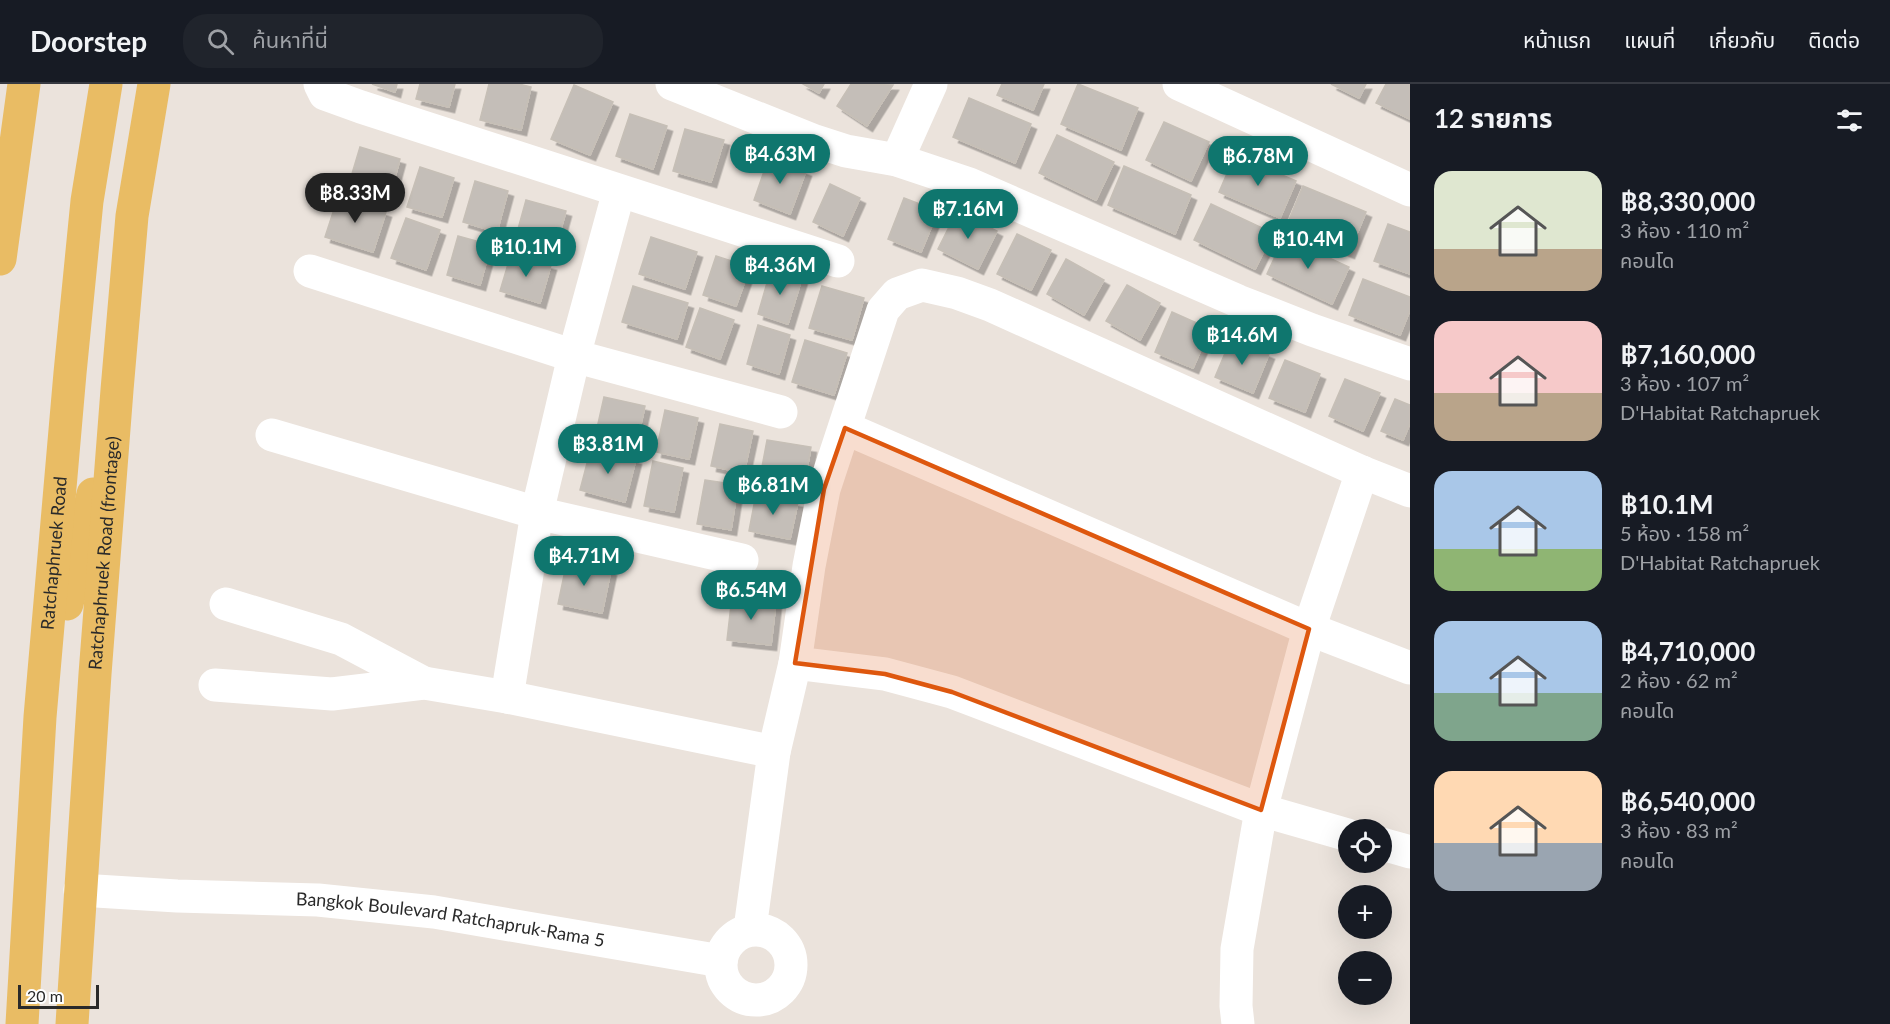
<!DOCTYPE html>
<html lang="th">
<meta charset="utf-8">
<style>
:root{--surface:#171b24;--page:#20242c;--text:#f1f3f6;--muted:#9ea1a6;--line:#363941;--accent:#0f766e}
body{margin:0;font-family:Lato,"Noto Sans Thai",sans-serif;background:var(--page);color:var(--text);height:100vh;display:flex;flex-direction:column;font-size:22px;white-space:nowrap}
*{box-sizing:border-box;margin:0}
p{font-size:20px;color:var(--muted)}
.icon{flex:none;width:33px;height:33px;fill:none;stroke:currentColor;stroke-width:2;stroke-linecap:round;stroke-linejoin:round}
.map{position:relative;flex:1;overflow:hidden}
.sheet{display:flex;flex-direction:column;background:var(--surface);width:480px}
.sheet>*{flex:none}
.tools{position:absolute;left:1338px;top:735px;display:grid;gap:12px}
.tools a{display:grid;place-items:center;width:54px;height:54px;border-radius:50%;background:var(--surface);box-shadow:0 6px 24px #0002;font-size:30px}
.scale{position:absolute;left:18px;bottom:15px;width:81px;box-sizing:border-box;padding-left:6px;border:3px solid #2a2a2a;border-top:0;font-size:16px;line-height:21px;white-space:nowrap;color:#2a2a2a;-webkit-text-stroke:4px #fff;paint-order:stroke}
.price{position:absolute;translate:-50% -51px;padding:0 14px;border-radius:21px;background:var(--accent);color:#fff;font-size:20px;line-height:39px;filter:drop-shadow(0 2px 3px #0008)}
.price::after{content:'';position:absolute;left:50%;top:36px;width:18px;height:14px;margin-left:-9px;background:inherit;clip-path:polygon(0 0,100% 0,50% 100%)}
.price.selected{background:#222;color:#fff}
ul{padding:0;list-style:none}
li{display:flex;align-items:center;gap:18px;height:150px;padding:0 24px}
li span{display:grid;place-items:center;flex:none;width:168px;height:120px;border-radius:18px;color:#555}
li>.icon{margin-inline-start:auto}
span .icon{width:72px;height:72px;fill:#fffc;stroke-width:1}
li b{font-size:26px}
h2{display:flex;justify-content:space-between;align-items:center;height:72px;padding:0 24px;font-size:26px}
header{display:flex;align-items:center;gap:36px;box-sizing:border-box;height:84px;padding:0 30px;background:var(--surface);border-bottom:2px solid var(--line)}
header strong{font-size:28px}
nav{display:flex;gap:33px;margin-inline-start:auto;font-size:21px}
.search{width:420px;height:54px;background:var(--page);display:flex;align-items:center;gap:15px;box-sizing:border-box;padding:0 21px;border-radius:24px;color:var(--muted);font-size:22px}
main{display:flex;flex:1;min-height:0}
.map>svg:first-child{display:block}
.building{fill:#c4beb8;stroke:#c6bfb6;stroke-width:1.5;filter:url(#shadow)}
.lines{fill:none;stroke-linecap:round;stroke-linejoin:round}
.minor{stroke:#fff;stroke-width:33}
.major{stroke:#e9bc64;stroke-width:33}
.marked{fill:#de570e;fill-opacity:0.2;stroke:#de570e;stroke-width:4.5;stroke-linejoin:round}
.labels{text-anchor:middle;stroke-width:5;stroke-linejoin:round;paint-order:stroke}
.street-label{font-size:18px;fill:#2a2a2a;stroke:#fff}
</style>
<header>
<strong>Doorstep</strong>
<div class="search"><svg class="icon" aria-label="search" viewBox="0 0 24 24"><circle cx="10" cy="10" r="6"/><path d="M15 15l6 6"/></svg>ค้นหาที่นี่</div>
<nav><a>หน้าแรก</a><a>แผนที่</a><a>เกี่ยวกับ</a><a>ติดต่อ</a></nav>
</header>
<main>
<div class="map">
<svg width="1410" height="940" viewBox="0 0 1410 940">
<defs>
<filter id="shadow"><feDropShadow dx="5.5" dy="5.5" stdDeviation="0" flood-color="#0004"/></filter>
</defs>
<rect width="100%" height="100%" fill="#ebe3dc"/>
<g class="building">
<polygon points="372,0 397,0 395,8"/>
<polygon points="420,0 455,0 449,23 416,15"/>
<polygon points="489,0 519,0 531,3 521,46 480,36"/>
<polygon points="803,0 824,0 819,9"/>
<polygon points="851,0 893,1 867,42 837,22"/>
<polygon points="1002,0 1044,0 1033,26 997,11"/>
<polygon points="1078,0 1138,24 1121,66 1061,40"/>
<polygon points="1331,0 1366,0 1359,14"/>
<polygon points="1386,0 1410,0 1410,35 1376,19"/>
<polygon points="574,1 613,18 590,71 551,55"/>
<polygon points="969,14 1031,40 1015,79 953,53"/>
<polygon points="630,30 667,42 653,85 616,72"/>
<polygon points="1164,38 1209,58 1191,97 1146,76"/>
<polygon points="685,45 724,56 711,98 673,87"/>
<polygon points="1057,51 1114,78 1096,116 1039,89"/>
<polygon points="360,63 400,75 389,115 348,103"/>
<polygon points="1235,71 1296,97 1280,134 1219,108"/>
<polygon points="769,73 806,87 790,130 754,116"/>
<polygon points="1124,82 1191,111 1175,150 1108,121"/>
<polygon points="420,83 454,94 442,133 407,123"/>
<polygon points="475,97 508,107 497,148 463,138"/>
<polygon points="830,100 860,114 843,152 813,138"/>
<polygon points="1303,102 1366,128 1349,169 1286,143"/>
<polygon points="338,113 386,128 373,168 325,153"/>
<polygon points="904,114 938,127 921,168 888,155"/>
<polygon points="526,116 566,127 555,166 515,156"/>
<polygon points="1211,120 1273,149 1255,185 1194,156"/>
<polygon points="957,127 997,147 978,185 938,165"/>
<polygon points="406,134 440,146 426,186 391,174"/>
<polygon points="1388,140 1410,148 1410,190 1374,177"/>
<polygon points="1017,150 1051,166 1031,206 997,190"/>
<polygon points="458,152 491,161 480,201 447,191"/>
<polygon points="651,153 697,168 685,205 639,190"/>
<polygon points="1284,153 1349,183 1332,220 1267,190"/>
<polygon points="511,170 551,181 540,219 500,207"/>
<polygon points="716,172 750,183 736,222 703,211"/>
<polygon points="1066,175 1104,196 1084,231 1047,210"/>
<polygon points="771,185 802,194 788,240 758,230"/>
<polygon points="1363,195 1410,213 1410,226 1400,251 1349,231"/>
<polygon points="1127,201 1160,219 1140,256 1106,237"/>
<polygon points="633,202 688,219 677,255 622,238"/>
<polygon points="822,202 864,214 852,256 809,244"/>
<polygon points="700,224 734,236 720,275 686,263"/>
<polygon points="1172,228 1210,245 1193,284 1155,268"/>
<polygon points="758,241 790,251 779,290 747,280"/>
<polygon points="1231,255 1269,270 1253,309 1215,293"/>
<polygon points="805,256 847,269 834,311 792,298"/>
<polygon points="1285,276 1320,290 1305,328 1269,314"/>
<polygon points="1345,295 1380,309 1363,347 1329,332"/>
<polygon points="604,313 645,322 636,362 595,353"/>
<polygon points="1395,315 1410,321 1410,339 1403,356 1381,347"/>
<polygon points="665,326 698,334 689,375 656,368"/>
<polygon points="720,340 753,347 744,389 711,382"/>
<polygon points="767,356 811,363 803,407 759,399"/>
<polygon points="591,364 636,375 625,418 580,406"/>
<polygon points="653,377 683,384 674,428 644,422"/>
<polygon points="705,396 738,401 731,446 697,440"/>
<polygon points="756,410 798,418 790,455 749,447"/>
<polygon points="567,477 611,486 602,529 558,520"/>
<polygon points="732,512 776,518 771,561 727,556"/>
</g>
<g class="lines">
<g class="minor">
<polyline points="320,0 325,10 361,23 838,177"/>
<polyline points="672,0 815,57 846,67 897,76 969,100 1238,217 1312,246 1410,280"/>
<polyline points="1179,0 1410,106"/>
<polyline points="897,76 931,0"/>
<polyline points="310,187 574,272 781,328"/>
<polyline points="845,344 1309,545 1410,584"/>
<polyline points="272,351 537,429 742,476"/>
<polyline points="226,520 341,555 424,599"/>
<polyline points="795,579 885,590 952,608 1261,726 1348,751"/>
<polyline points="215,601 332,610 424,599 507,613 774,668"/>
<polyline points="507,613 537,429 574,272 619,107"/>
<polyline points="1382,760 1410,768"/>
<path id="s1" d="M 80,806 L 177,812 L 318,816 L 434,828 L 721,877"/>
<polyline points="750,845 774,668 795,579 809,482 824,405 883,226 897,210 922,201 957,209 990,221 1362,388 1410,407"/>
<circle cx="756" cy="881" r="35"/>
<polyline points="1238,940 1236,922 1237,865 1261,726 1309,545 1362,388"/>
</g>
<g class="major">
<polyline points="0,175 24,0"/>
<polyline points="67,520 93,410"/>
<path id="s2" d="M 22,940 L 40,633 L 70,289 L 87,117 L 106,0"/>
<path id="s3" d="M 72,940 L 95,590 L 117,306 L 132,132 L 154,0"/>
</g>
</g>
<path class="marked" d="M 845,344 L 1309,545 L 1261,726 L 952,608 L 885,590 L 795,579 L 824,405 Z"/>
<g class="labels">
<g class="street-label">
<text dy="6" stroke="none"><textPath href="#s2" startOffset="472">Ratchaphruek Road</textPath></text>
<text dy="6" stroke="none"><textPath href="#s3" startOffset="472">Ratchaphruek Road (frontage)</textPath></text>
<text dy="6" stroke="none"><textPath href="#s1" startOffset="372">Bangkok Boulevard Ratchapruk-Rama 5</textPath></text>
</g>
</g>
</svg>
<div class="tools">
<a><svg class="icon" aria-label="locate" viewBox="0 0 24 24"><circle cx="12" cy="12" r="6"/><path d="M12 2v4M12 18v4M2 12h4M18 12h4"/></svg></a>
<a>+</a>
<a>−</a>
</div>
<div class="scale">20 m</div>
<b class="price" style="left:780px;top:101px">฿4.63M</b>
<b class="price" style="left:1258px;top:103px">฿6.78M</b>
<b class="price selected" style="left:355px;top:140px">฿8.33M</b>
<b class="price" style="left:968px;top:156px">฿7.16M</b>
<b class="price" style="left:1308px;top:186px">฿10.4M</b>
<b class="price" style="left:526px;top:194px">฿10.1M</b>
<b class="price" style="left:780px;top:212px">฿4.36M</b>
<b class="price" style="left:1242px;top:282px">฿14.6M</b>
<b class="price" style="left:608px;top:391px">฿3.81M</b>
<b class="price" style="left:773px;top:432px">฿6.81M</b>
<b class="price" style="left:584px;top:503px">฿4.71M</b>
<b class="price" style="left:751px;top:537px">฿6.54M</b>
</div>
<section class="sheet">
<h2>12 รายการ<svg class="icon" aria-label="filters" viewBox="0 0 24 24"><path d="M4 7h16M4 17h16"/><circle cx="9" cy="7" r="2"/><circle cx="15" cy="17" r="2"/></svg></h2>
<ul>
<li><span style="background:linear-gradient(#dfe7d0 65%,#b9a48a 0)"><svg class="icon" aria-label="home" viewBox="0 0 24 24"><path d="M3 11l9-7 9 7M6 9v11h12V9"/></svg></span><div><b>฿8,330,000</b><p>3 ห้อง · 110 m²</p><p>คอนโด</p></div></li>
<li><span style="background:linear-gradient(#f6c9c9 60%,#b9a48a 0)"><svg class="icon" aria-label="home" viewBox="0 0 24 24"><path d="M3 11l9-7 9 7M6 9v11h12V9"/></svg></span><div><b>฿7,160,000</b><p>3 ห้อง · 107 m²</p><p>D'Habitat Ratchapruek</p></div></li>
<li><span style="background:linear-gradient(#a9c7e8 65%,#8fb573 0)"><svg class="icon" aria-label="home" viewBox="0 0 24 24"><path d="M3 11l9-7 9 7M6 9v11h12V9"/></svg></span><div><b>฿10.1M</b><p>5 ห้อง · 158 m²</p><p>D'Habitat Ratchapruek</p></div></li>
<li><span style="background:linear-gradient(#a9c7e8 60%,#7fa58c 0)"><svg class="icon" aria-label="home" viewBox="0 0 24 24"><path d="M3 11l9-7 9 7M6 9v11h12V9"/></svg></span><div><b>฿4,710,000</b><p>2 ห้อง · 62 m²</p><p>คอนโด</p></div></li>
<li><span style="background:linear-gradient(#ffd9b3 60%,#9aa5b1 0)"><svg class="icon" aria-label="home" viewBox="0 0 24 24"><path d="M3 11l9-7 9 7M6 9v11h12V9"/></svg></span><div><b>฿6,540,000</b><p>3 ห้อง · 83 m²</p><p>คอนโด</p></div></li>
</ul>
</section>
</main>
